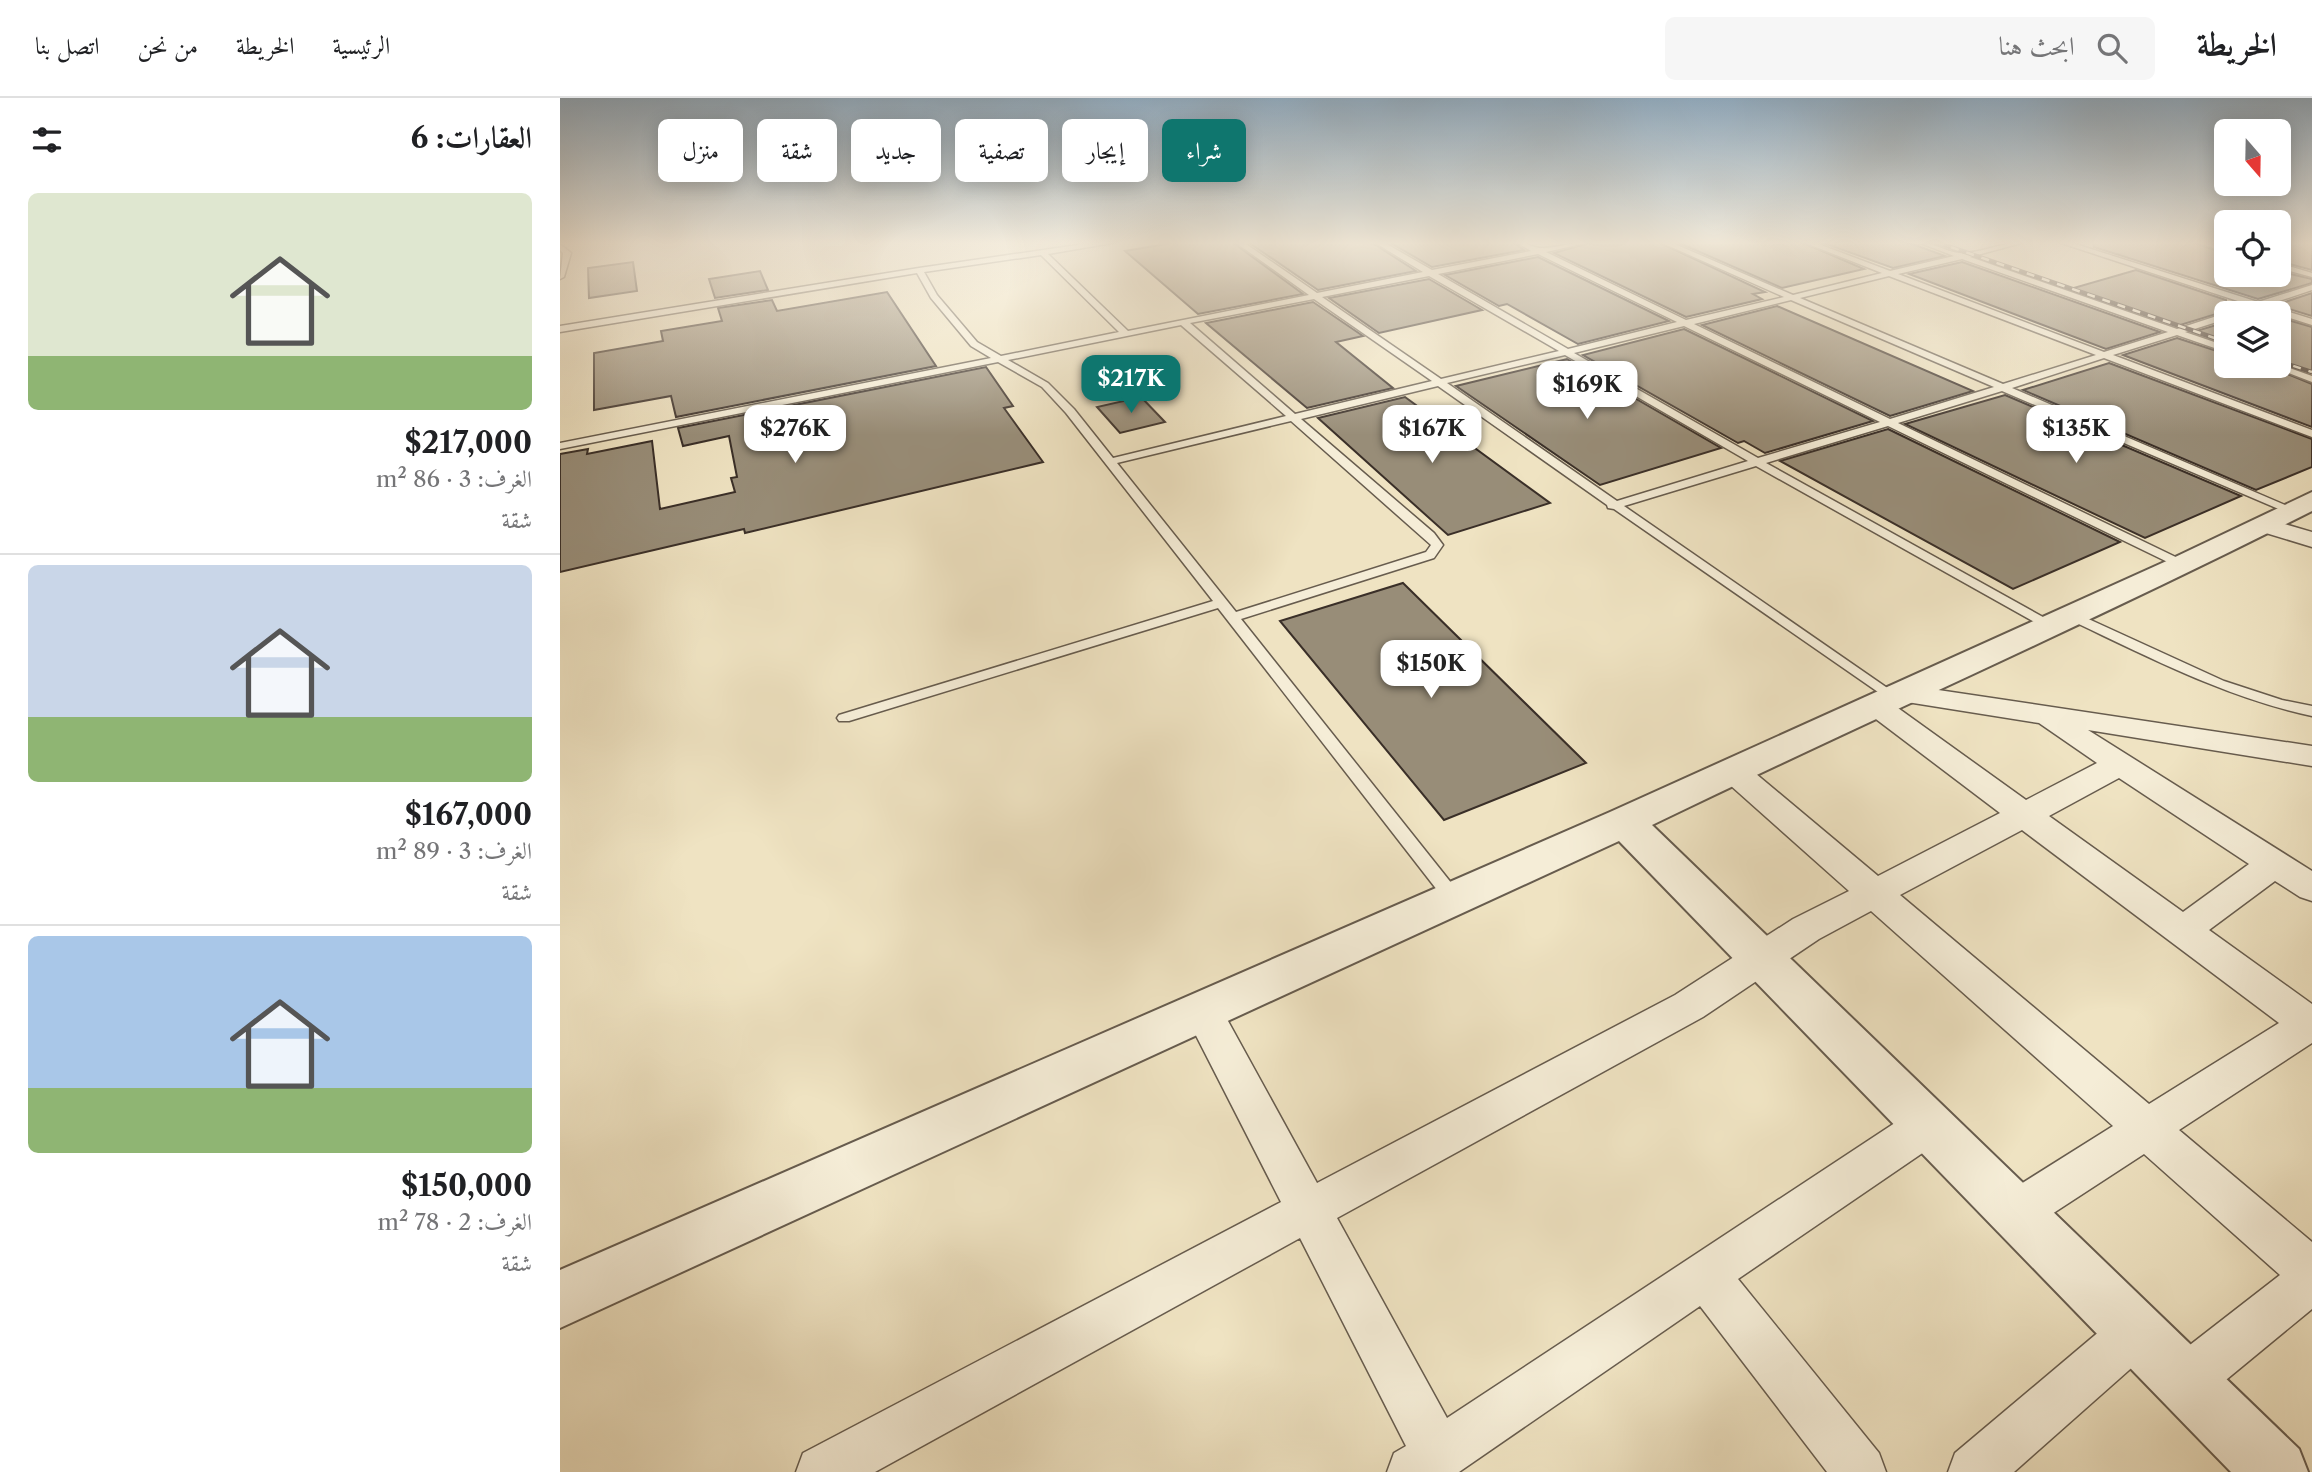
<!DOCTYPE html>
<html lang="ar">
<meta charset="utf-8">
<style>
:root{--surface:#fff;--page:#f6f6f6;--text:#202124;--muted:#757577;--line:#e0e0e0;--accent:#0f766e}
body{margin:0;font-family:"Libre Caslon Text",Amiri,serif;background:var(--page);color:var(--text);direction:rtl;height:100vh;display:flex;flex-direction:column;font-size:26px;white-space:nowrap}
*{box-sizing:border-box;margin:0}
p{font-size:23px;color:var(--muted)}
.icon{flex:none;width:38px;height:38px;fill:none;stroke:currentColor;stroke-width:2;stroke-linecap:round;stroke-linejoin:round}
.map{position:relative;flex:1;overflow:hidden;direction:ltr}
.panel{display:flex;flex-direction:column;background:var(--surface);width:560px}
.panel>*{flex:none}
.hud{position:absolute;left:21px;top:21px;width:665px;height:63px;direction:rtl;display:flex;gap:14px}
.needle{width:46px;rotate:160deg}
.fabs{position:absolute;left:1654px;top:21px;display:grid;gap:14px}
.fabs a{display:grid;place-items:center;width:77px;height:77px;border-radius:10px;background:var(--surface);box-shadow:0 4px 18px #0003;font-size:35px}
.price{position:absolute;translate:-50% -60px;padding:0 16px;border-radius:14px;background:#fff;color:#222;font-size:23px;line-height:46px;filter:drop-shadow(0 2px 4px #0008)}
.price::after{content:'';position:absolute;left:50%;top:42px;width:21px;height:16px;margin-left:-10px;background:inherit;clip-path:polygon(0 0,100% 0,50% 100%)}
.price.on{background:var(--accent);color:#fff}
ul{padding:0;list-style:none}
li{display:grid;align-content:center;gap:14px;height:371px;padding:0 28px}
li+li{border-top:2px solid var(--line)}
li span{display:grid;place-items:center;height:217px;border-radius:10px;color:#555}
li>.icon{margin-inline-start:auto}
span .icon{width:126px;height:126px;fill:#fffc;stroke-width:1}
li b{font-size:30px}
h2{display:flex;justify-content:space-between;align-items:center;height:84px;padding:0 28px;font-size:30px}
.chip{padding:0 24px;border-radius:10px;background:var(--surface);box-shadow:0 4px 18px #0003;font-size:24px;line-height:63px}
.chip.on{background:var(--accent);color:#fff}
header{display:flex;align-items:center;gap:42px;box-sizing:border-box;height:98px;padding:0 35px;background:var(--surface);border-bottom:2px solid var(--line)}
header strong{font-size:33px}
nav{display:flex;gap:38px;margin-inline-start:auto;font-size:24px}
.search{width:490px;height:63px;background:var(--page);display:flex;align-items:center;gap:18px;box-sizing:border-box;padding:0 24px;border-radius:10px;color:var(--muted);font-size:26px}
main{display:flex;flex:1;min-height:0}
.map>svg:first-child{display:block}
.building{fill:#988d78;stroke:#3a2f28;stroke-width:2}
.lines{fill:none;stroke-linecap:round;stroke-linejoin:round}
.service-casing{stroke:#675c4e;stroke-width:3}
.minor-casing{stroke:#675c4e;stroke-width:3}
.tertiary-casing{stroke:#675c4e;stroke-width:4}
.service{fill:#f5edd7;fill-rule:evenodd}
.minor{fill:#f5edd7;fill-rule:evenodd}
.tertiary{fill:#f5edd7;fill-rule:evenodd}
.rail-casing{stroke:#3a2f28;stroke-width:4.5}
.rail{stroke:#f5edd7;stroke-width:2.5;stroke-dasharray:8;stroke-linecap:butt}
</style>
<header>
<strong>الخريطة</strong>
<div class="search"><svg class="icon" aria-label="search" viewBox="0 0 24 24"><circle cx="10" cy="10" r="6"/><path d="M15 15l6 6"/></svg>ابحث هنا</div>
<nav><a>الرئيسية</a><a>الخريطة</a><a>من نحن</a><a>اتصل بنا</a></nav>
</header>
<main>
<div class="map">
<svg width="1752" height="1374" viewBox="0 0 1752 1374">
<rect width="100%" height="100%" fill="#efe3c2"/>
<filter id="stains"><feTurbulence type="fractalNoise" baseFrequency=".00286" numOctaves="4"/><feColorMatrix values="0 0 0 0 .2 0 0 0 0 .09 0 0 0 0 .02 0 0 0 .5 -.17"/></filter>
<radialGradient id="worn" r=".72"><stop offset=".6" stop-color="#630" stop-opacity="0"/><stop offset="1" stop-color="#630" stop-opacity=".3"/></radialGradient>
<g class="building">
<polygon points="618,144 672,144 743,196 638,216 565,153"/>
<polygon points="688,144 811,144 856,173 758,192"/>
<polygon points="829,144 953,144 964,152 872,169"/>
<polygon points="1032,144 1098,144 1205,194 1193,196 1202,201 1126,219 994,155"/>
<polygon points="1117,144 1241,144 1304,171 1222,190"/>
<polygon points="1261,144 1347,144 1385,158 1333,170"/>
<polygon points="1535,144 1633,144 1666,156 1666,177 1718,177 1718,173 1752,181 1752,185 1698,201 1534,149"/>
<polygon points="1718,144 1752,144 1752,172 1718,163"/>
<polygon points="978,159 1109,223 1018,246 947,206 939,208 885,177"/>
<polygon points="73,164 77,193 29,200 28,170"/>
<polygon points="1402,164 1600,234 1546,251 1349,176"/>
<polygon points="1576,172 1666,202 1666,213 1617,228 1510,191"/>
<polygon points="200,173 208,192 155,200 149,181"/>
<polygon points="869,181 922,212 819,235 769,200"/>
<polygon points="327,194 376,268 116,319 111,298 34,312 34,255 103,243 101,233 162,223 158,210 212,202 217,213"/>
<polygon points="1752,195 1752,218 1716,207"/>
<polygon points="753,204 803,238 776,244 833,290 747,310 646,225"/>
<polygon points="1217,208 1413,293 1330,318 1142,227"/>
<polygon points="1718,219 1752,229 1752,275 1718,264"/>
<polygon points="1666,224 1666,245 1633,234"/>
<polygon points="1124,231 1313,323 1205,355 1184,343 1178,345 1023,257"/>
<polygon points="1617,240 1666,256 1666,268 1708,268 1752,286 1752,329 1563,257"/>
<polygon points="576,258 602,285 565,293 540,266"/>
<polygon points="1007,261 1161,350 1040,387 896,288"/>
<polygon points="1549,265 1752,341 1752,369 1696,392 1463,292"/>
<polygon points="426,269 453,308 444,310 483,364 185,435 184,431 0,474 0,356 28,351 27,356 92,343 100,411 175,394 171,380 177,379 169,338 123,348 118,330"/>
<polygon points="1445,297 1681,398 1585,440 1345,326"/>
<polygon points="581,299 605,324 560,335 537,309"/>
<polygon points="845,299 990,405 888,437 758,320"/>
<polygon points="1328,331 1560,444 1453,491 1220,363"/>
<polygon points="843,485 1026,665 884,722 720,523"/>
</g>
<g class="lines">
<g class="service-casing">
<g id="service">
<path d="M 538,144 L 558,144 L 488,156 L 568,233 L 749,197 L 675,144 L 683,144 L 757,195 L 863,174 L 814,144 L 823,144 L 872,172 L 971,153 L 956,144 C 966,144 974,151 984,150 C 1000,149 1014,144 1030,144 L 986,154 L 1126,222 L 1224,199 L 1100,144 L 1110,144 L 1233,197 L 1322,175 L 1243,144 L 1253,144 L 1330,173 L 1394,158 L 1358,144 C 1374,144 1390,157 1406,155 C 1426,153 1444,144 1465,144 L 1410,159 L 1617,231 L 1666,215 L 1666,221 L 1625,234 L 1666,248 L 1666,254 L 1617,237 L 1553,257 L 1752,332 L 1752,339 L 1544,260 L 1452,290 L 1732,410 L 1732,414 L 1728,415 L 1442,293 L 1338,325 L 1626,464 L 1626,470 L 1622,471 L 1328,328 L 1206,365 L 1492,524 L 1492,530 L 1487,531 L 1196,368 L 1064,408 L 1336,596 L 1338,599 L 1336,602 L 1331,603 L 1054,411 L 1048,410 L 1047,407 L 878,288 L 741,321 L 874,435 L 883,447 L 874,460 L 681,521 L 900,796 L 903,801 L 900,806 L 888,806 L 658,510 L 289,623 L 279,623 L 277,620 L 279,617 L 653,503 L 506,315 L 482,289 L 438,264 L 0,351 L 0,345 L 431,260 L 411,248 L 371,200 L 357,175 L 0,234 L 0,228 L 359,170 ZM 978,156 L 1117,224 L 1008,251 L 878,176 ZM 481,157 L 559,234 L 441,258 L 417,244 L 377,197 L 364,174 ZM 1402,161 L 1608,234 L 1544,254 L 1338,176 ZM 869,178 L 999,253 L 881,281 L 762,199 ZM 1329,178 L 1536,257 L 1443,286 L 1240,200 ZM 754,201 L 872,283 L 735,316 L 630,225 ZM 1231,202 L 1434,289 L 1330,321 L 1134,226 ZM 621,227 L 726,318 L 553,360 L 514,311 L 488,285 L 448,262 ZM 1124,228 L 1320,324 L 1198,360 L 1014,255 ZM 1005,257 L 1188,363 L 1057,403 L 887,285 ZM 731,323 L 871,447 L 866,454 L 676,514 L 557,365 Z"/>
<polygon points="1498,144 1509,144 1698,204 1752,187 1752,192 1707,207 1752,221 1752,227 1698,210 1682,215 1670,215 1690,207"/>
<polygon points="1635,144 1647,144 1666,150 1666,154"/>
<polygon points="0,146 11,155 4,179 0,181 3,155 0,152"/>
<polygon points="1718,165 1752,175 1752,179 1718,170"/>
<polygon points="1718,266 1752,278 1752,284 1710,268"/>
<path d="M 1511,513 L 1664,583 L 1722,602 L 1752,608 L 1752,618 C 1664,599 1587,558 1506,520 L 1506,514 Z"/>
</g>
</g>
<g class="minor-casing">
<g id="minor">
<polygon points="1704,420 1752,434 1752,449 1696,432 1692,427 1696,422"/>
<path d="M 1338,586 L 1752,648 L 1752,668 L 1528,632 L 1752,773 L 1752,803 L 1740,799 L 1715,783 L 1649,832 L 1752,906 L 1752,945 L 1619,1032 L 1752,1144 L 1752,1211 L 1644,1300 L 1626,1307 L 1608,1300 L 1601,1282 L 1608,1264 L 1720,1177 L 1584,1056 L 1472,1129 L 1456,1136 L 1440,1129 L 1434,1114 L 1440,1099 L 1553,1028 L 1311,813 L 1259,841 L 1143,919 L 777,1120 L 887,1320 L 1353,1013 L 1368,1008 L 1383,1013 L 1389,1027 L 1383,1041 L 1178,1181 L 1319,1355 L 1326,1374 L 1267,1374 L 1140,1208 L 899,1374 L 827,1374 L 834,1355 L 846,1348 L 740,1140 L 315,1374 L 236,1374 L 243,1355 L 721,1104 L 624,914 L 629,903 L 643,898 L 657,903 L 757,1085 L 1115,897 L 1233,821 L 1289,793 L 1161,679 L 1156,672 L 1161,665 L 1172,662 L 1183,665 L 1318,778 L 1440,715 L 1304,612 L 1300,606 L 1304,600 L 1314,597 L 1324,600 L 1466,702 L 1537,665 L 1479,625 L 1328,601 L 1324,595 L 1328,589 ZM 1559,680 L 1689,766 L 1623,814 L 1489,718 ZM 1462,732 L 1719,925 L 1589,1006 L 1340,797 Z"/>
<polygon points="1577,1209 1594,1216 1601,1233 1594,1250 1454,1374 1388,1374 1395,1355 1560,1216"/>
</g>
</g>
<g class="tertiary-casing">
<path id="tertiary" d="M 1752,394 L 1752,413 C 1535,523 1311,621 1092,727 L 1739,1351 L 1748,1374 L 1671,1374 L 1059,743 L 0,1230 L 0,1172 L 1050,714 L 1611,461 Z"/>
</g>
<use href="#service" class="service"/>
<use href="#minor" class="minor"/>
<use href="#tertiary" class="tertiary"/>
<g class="rail-casing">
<g id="rail">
<polyline points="1376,144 1666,244"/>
<polyline points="1718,263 1752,274"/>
</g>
</g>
<use href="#rail" class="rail"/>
</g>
<linearGradient id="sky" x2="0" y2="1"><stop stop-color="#92aec4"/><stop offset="0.43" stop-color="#f8f2e4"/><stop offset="1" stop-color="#f8f2e4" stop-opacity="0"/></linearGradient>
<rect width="1752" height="337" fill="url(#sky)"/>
<rect width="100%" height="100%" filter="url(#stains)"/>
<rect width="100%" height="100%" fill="url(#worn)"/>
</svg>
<div class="fabs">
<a><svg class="needle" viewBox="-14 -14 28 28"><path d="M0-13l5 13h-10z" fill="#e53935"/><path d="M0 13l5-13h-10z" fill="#757577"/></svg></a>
<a><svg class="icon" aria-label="locate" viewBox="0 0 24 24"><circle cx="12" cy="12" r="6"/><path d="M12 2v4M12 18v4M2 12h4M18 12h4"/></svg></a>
<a><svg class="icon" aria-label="layers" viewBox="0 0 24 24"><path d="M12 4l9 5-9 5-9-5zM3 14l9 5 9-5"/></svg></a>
</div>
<b class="price on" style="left:571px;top:317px">$217K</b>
<b class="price" style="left:1027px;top:323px">$169K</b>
<b class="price" style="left:235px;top:367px">$276K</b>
<b class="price" style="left:872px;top:367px">$167K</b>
<b class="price" style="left:1516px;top:367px">$135K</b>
<b class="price" style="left:871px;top:602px">$150K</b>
<div class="hud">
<a class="chip on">شراء</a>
<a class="chip">إيجار</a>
<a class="chip">تصفية</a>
<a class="chip">جديد</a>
<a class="chip">شقة</a>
<a class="chip">منزل</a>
</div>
</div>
<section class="panel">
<h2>العقارات: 6<svg class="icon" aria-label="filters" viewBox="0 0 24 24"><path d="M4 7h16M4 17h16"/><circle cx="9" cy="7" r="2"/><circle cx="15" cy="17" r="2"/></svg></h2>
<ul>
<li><span style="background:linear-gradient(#dfe7d0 75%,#8fb573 0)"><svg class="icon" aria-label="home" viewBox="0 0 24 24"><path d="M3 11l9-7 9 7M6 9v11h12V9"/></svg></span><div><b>$217,000</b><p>الغرف: 3 · 86 m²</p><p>شقة</p></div></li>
<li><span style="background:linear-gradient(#c9d6e8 70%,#8fb573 0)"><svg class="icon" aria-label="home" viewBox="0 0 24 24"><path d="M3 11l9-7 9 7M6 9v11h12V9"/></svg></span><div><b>$167,000</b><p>الغرف: 3 · 89 m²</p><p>شقة</p></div></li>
<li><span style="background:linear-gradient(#a9c7e8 70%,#8fb573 0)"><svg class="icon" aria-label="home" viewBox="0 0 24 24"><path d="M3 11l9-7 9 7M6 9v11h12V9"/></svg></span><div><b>$150,000</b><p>الغرف: 2 · 78 m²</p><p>شقة</p></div></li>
</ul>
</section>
</main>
